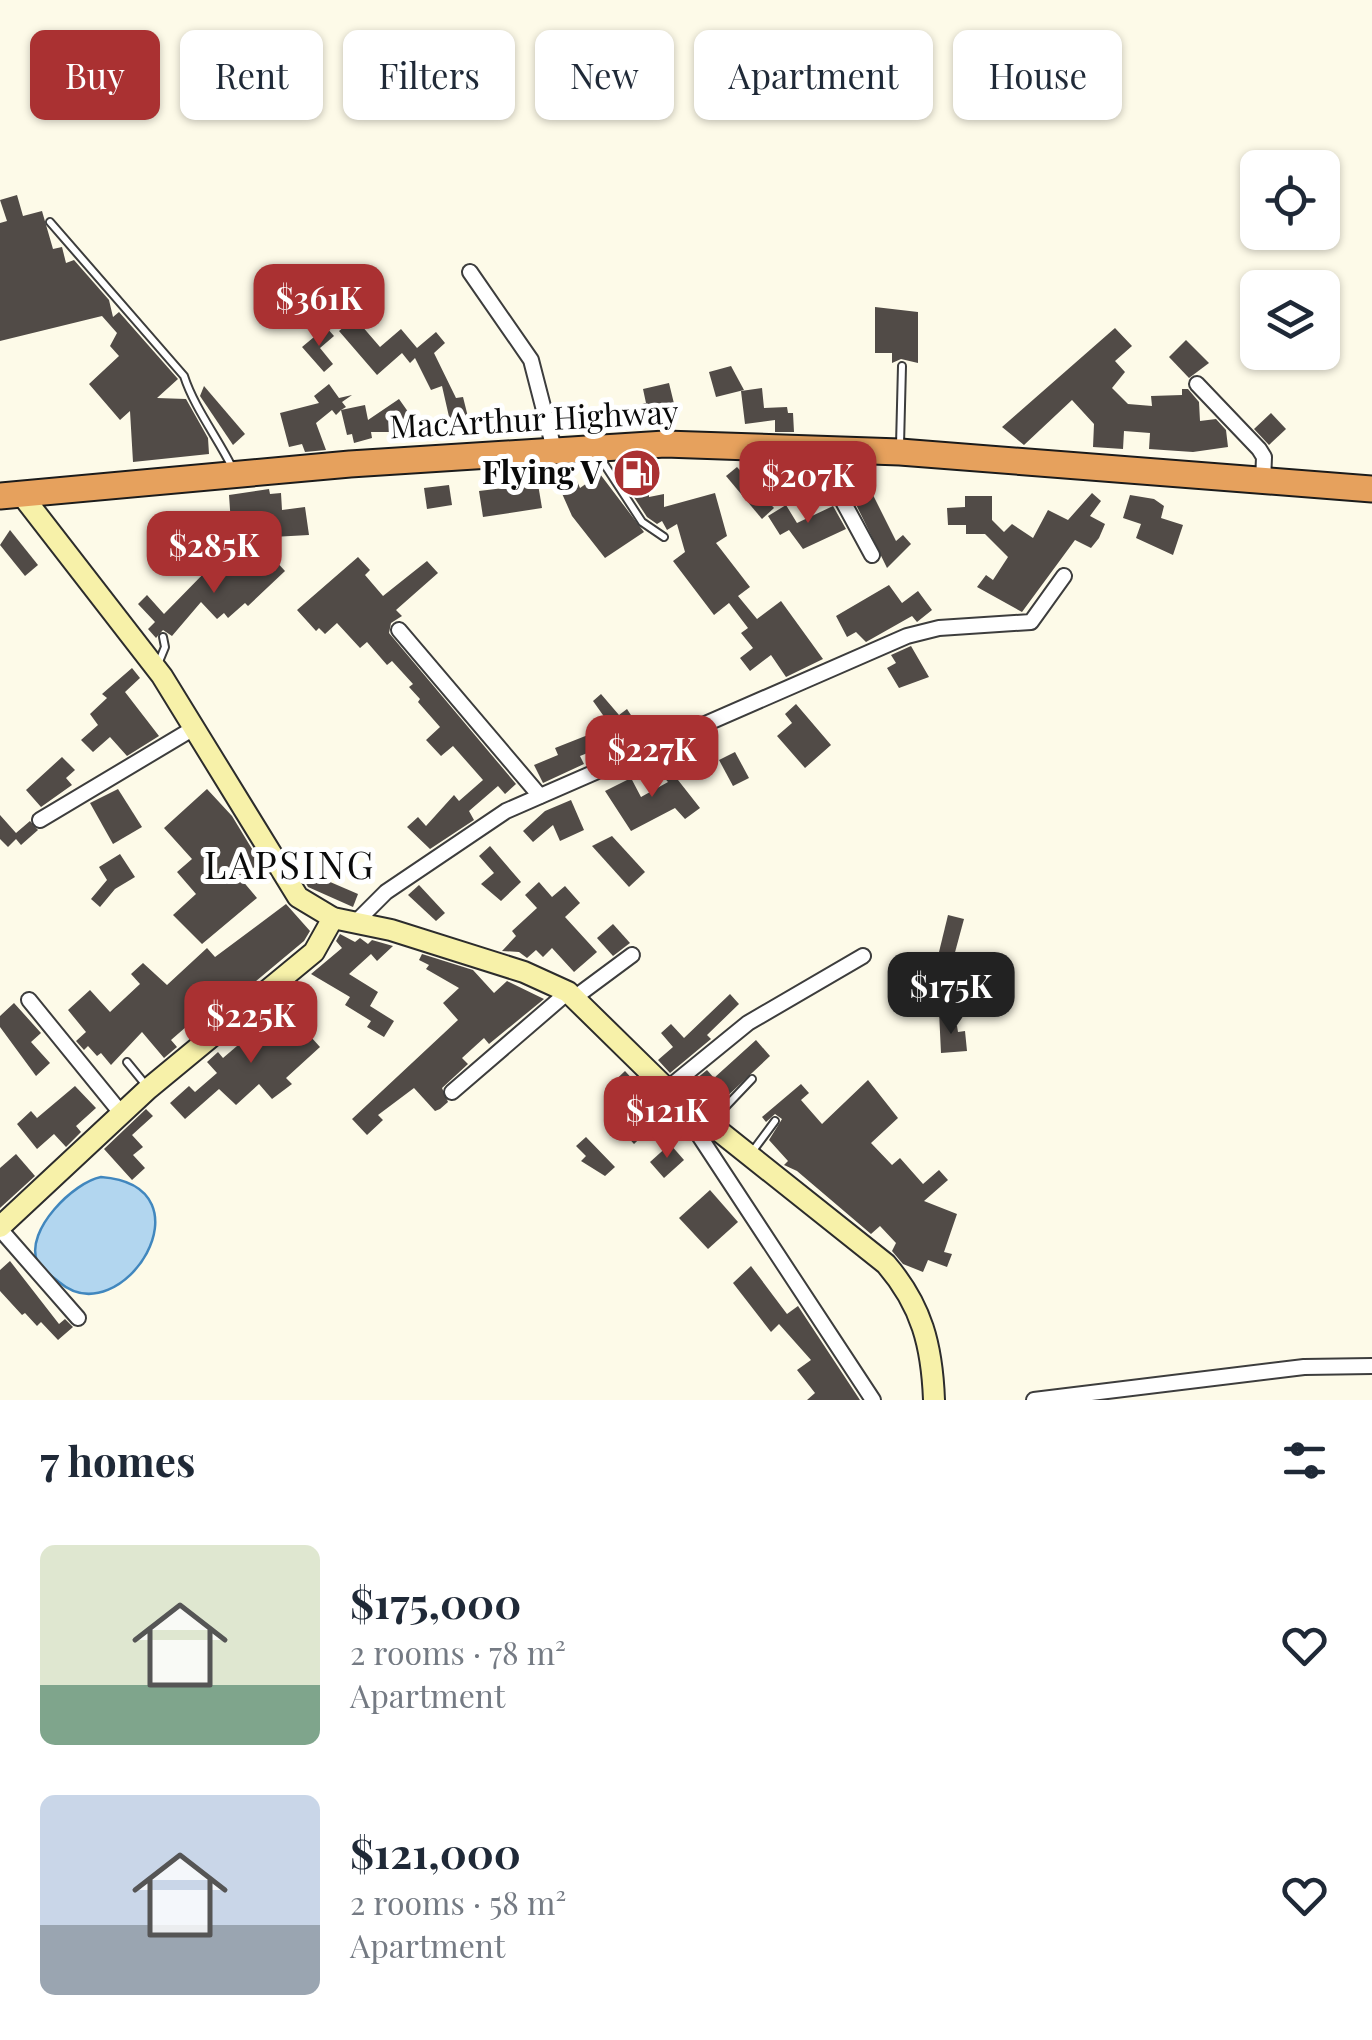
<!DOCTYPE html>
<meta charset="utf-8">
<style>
:root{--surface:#fff;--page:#f6f6f7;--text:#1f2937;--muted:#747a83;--accent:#aa3132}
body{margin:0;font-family:"Playfair Display",serif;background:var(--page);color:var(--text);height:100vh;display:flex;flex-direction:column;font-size:38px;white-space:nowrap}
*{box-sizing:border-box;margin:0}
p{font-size:32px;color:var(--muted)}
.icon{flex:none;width:55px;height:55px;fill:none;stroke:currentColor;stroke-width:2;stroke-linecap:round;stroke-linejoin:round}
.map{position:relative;height:1400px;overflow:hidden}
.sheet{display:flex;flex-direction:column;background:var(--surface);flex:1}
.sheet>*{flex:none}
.banner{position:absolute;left:30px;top:30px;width:1312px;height:90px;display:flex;gap:20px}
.controls{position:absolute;left:1240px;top:150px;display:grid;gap:20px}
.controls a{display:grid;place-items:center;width:100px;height:100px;border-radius:15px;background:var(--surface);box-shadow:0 2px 8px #0004;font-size:50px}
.price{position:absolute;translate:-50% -85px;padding:0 22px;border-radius:20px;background:var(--accent);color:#fff;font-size:32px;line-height:65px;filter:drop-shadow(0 2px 5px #0008)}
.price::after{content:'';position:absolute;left:50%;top:60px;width:30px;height:22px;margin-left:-15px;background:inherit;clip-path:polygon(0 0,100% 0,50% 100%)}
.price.current{background:#222;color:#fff}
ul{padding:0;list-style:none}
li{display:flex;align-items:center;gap:30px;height:250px;padding:0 40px}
li span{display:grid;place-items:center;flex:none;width:280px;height:200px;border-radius:15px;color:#555}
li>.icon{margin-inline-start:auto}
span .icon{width:120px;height:120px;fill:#fffc;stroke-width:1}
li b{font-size:42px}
h2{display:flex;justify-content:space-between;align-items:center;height:120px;padding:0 40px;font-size:42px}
.chip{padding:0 35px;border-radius:15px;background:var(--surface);box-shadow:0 2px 8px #0004;font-size:35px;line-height:90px}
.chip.current{background:var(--accent);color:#fff}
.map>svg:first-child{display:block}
.water{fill:#b2d6ef;stroke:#4187be;stroke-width:2.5}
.building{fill:#514b47}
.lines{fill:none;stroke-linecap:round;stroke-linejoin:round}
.lane-casing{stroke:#3d3d3d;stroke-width:10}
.street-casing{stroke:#3d3d3d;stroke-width:18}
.secondary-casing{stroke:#2c2c2c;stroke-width:24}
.highway-casing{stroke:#1b1b1b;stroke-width:29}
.lane{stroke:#fff;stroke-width:6}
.street{stroke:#fff;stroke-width:14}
.secondary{stroke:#f7f1a9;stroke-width:20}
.highway{stroke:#e6a15d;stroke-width:25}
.labels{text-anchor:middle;stroke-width:10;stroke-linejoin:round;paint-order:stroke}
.street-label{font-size:32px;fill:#0a0a0a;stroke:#fff}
.poi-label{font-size:32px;font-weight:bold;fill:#0a0a0a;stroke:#fff;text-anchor:end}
.quarter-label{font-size:38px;letter-spacing:2.5px;fill:#0a0a0a;stroke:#fff}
</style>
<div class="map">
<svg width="1372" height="1400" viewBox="0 0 1372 1400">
<rect width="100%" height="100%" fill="#fdfae8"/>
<path class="water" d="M 101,1177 C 216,1186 122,1336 59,1282 C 52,1276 40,1269 37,1261 C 25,1230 74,1182 101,1177 Z"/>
<g class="building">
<polygon points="17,195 23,216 42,211 53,249 62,247 66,263 74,260 109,300 113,317 119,312 178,379 157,398 186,399 208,438 209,454 133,462 130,411 120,420 89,384 119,356 110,346 117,333 102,316 0,341 0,223 7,221 0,200"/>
<polygon points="875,307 918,312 918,363 901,359 892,363 892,353 875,353"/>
<polygon points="355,318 380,347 401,329 417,348 436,332 445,343 434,353 456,398 463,397 468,417 450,421 442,386 431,390 415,358 410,363 402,353 377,375 339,331"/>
<polygon points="326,327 334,336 320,348 333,364 324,372 302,347"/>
<polygon points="1115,328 1132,346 1115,361 1125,372 1112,388 1128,404 1152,406 1151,396 1182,395 1182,389 1188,389 1199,402 1200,421 1216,419 1226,430 1228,447 1193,452 1149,449 1150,433 1124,431 1123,449 1093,447 1094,424 1072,400 1024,445 1002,427"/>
<polygon points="1186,340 1209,363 1189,378 1169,357"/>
<polygon points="731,366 744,390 716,397 709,372"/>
<polygon points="669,383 678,420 651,426 649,416 638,418 635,406 646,403 643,389"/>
<polygon points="329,384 339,398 352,395 342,402 346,407 341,410 365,405 368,420 399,399 416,423 404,432 371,432 372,438 354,443 352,434 347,435 341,410 336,415 332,410 316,423 326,450 305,452 302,444 289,447 280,413 319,403 314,396"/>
<polygon points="204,386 245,434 233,445 200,396"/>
<polygon points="762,388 764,408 787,407 788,413 793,413 794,432 775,432 775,420 745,424 741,391"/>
<polygon points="1271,413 1286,429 1269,445 1254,429"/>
<polygon points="626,467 649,467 649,497 664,494 664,507 715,493 727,536 716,543 750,587 738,596 757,619 781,601 823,659 786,677 771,655 750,671 740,658 753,648 741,633 748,628 729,603 714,615 673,561 685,552 677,524 667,530 662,521 657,524 647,517 626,485"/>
<polygon points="737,467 774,508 762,519 726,476"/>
<polygon points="600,474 644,532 605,558 572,516 560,489 577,481 580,488"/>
<polygon points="866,481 896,541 903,535 911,544 887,568 849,490"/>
<polygon points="538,484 542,508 483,517 479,491"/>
<polygon points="449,485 452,505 427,509 424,488"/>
<polygon points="269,489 270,494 281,493 282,510 305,507 309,535 238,539 237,523 231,524 229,495"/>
<polygon points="1092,493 1101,501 1090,516 1105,524 1099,538 1091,548 1075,540 1022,612 977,587 986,575 993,580 1008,557 985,534 966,534 966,525 948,525 947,508 965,507 965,496 992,496 992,520 1004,532 1012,524 1033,538 1048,510 1068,520"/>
<polygon points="1130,495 1154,499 1164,506 1161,518 1183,525 1173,555 1136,538 1141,524 1123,518"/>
<polygon points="786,505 797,523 833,506 846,529 803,549 789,530 780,535 768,516"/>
<polygon points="10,530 38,565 25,576 0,545"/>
<polygon points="358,557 370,570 365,575 383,596 427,561 438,573 396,610 402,616 391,623 389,633 516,784 505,794 498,786 469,811 474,820 430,849 407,827 418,817 426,826 454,795 459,801 483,780 453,746 441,756 426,740 440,727 418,702 420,699 409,687 413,684 392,661 387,665 367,642 360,648 337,623 325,634 319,628 316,631 297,610"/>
<polygon points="273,558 285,571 248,606 245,603 228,618 224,613 217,619 201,602 172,636 163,630 156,638 148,629 155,622 138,604 147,595 164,614 209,568 220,581 241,562 254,576"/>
<polygon points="889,585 902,603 918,591 932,610 917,622 912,616 866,642 856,632 847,637 836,616"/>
<polygon points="911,646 929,677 899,688 887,668 896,663 891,655"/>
<polygon points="132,668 140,678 125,692 159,736 127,756 110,737 93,752 81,740 98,725 90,714 107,698 102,694"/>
<polygon points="601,694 619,715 627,709 640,729 622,742 593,701"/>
<polygon points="796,704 831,745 805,768 777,736 792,723 785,714"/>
<polygon points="593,733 600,748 580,756 584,764 543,783 534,765 558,755 555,748"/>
<polygon points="735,752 749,778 733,786 719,760"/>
<polygon points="62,757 75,770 66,778 72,785 41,807 26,790"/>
<polygon points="671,762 683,776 678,780 700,808 685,819 675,808 631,831 605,791 631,778 641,797 668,782 659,772"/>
<polygon points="118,789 142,827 113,844 90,803"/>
<polygon points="207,789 232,816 260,862 241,879 257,898 202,944 173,915 196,894 177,872 192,859 164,828"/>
<polygon points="571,800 584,830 560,841 553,825 533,842 523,831 545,811"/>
<polygon points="0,815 16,833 30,821 38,830 21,845 16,839 8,847 0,839"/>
<polygon points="612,836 645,872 629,887 592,846"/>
<polygon points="490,846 521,882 501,901 481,884 494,873 479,856"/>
<polygon points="120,854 135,877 115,889 100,907 91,899 107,880 99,867"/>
<polygon points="307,872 358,894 353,907 308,887 304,880"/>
<polygon points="539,882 552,897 565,886 580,903 565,917 597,952 574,972 552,948 543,957 536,950 527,958 519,952 502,951 516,936 512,931 537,908 525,895"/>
<polygon points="419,885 445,913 436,921 408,895"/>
<polygon points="286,904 310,931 304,941 201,1027 194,1020 171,1040 177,1047 164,1058 142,1032 111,1065 101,1053 97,1056 88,1046 84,1050 76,1041 86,1032 68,1010 90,990 110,1012 140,984 131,974 143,963 167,985 207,948 215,957"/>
<polygon points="948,915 964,919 954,956 939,952"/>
<polygon points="613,924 630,943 613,956 597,938"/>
<polygon points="340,934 355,942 360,938 368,944 372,940 393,946 377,961 371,954 349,974 378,992 370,1006 394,1021 384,1037 367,1027 371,1021 345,1005 350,997 311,974 342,948 336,941"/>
<polygon points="422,954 473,970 494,993 507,981 544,999 489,1044 484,1038 462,1058 468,1064 442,1088 448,1102 440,1109 435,1111 414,1088 378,1115 383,1120 367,1135 352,1119 458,1020 443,1003 459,988 426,969 429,965 419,960"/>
<polygon points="730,994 739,1004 707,1035 711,1039 670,1073 658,1060 673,1047 661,1033 671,1024 684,1038"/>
<polygon points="14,1003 41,1033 31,1042 50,1063 36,1076 0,1027 0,1016"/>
<polygon points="283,1006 320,1047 286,1078 292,1084 272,1099 259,1084 236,1105 219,1089 185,1119 170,1103 189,1086 195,1092 217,1073 207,1062 218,1052 223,1058 244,1040 240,1036 269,1013 297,1044 306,1043 307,1035"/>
<polygon points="939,1011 957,1026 958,1032 965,1031 967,1051 941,1053"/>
<polygon points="756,1040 770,1056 721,1102 718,1098 710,1105 686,1087 707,1070 714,1078"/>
<polygon points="625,1071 637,1084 629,1093 647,1113 651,1109 660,1119 634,1144 614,1122 625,1112 605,1090"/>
<polygon points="868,1080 898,1118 871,1143 892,1165 900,1158 923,1184 939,1170 948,1180 924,1201 957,1214 944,1252 952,1254 947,1267 928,1260 923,1272 903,1264 892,1251 896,1243 880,1226 871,1234 797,1171 784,1165 788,1161 769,1140 782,1119 775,1114 766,1122 762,1117 801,1084 809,1093 801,1100 822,1124"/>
<polygon points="75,1086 96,1108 76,1126 81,1132 66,1147 54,1134 37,1149 17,1124 31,1111 37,1118"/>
<polygon points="146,1109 153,1116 132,1135 143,1147 133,1155 145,1168 132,1180 104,1149"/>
<polygon points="586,1137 615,1167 605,1176 581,1161 586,1156 576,1146"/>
<polygon points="670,1144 684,1160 664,1178 650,1162"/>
<polygon points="16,1154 35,1176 0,1208 0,1168"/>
<polygon points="710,1190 738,1222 708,1249 679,1218"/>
<polygon points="10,1261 59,1324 65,1319 73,1327 58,1340 41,1322 37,1326 25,1313 22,1315 0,1291 0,1270"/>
<polygon points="751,1266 787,1314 798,1306 860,1400 807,1400 815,1393 797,1370 811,1360 779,1324 771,1332 733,1283"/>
</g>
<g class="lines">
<g class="lane-casing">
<g id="lane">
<path d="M 50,222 L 184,376 C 194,407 217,437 232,467"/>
<polyline points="900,445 902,366"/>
<polyline points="599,456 642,522 664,537"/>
<polyline points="158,664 165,647 163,637"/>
<polyline points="263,996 301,1039"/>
<polyline points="127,1062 145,1084"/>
<polyline points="712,1121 752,1079"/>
<polyline points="752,1152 775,1121"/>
</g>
</g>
<g class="street-casing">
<g id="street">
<polyline points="470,272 531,360 554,449"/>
<polyline points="1197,384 1259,449 1264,457 1263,482"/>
<polyline points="814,448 872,555"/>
<polyline points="399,630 540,796"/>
<polyline points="40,820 194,728"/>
<polyline points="357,921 386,892 506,811 907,636 939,628 1031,622 1064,576"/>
<polyline points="574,998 632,955"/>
<polyline points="29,1000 121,1113"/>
<polyline points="667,1089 748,1023 863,956"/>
<polyline points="452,1092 568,992"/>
<polyline points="679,1105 873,1400"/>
<polyline points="0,1229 78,1318"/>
<polyline points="1034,1400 1304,1367 1372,1366"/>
</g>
</g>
<g class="secondary-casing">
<g id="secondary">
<path d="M 21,494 L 162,676 L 298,897 L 333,918 L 391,930 L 524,972 L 568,992 L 670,1092 L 886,1264 C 922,1306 932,1346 934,1400"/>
<polyline points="0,1227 148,1089 314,952 333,918"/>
</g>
</g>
<g class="highway-casing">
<polyline id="highway" points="0,496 350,464 665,444 900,452 1372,489"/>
</g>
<use href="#lane" class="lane"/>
<use href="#street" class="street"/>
<use href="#secondary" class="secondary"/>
<use href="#highway" class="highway"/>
</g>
<defs>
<g id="fuel-disc" transform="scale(2.5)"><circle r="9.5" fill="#aa3132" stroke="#fff"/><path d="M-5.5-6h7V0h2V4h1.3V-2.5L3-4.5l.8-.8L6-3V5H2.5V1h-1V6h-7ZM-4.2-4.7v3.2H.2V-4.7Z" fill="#fff"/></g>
</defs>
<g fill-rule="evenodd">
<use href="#fuel-disc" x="637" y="473"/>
</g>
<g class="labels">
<g class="street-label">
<text transform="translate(534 420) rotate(-3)" y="11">MacArthur Highway</text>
</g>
<g class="poi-label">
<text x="602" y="484">Flying V</text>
</g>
<g class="quarter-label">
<text x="290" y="879">LAPSING</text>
</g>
</g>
</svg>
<div class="controls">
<a><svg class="icon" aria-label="locate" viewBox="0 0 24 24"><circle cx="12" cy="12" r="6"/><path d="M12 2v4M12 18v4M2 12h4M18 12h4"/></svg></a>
<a><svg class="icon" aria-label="layers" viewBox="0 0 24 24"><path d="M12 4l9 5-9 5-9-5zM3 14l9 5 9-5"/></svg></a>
</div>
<b class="price" style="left:319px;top:349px">$361K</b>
<b class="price" style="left:808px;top:526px">$207K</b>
<b class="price" style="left:214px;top:596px">$285K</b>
<b class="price" style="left:652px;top:800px">$227K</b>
<b class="price current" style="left:951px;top:1037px">$175K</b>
<b class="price" style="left:251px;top:1066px">$225K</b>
<b class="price" style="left:667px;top:1161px">$121K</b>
<div class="banner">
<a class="chip current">Buy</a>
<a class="chip">Rent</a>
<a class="chip">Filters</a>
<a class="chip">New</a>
<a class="chip">Apartment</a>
<a class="chip">House</a>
</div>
</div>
<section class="sheet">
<h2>7 homes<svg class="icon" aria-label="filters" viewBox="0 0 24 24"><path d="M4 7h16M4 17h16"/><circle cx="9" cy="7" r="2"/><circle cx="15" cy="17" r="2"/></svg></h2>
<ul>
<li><span style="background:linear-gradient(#dfe7d0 70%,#7fa58c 0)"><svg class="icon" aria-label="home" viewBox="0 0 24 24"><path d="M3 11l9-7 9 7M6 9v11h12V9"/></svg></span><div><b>$175,000</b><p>2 rooms · 78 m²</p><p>Apartment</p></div><svg class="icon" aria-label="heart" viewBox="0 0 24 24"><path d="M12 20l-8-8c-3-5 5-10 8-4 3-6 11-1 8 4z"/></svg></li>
<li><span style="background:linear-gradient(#c9d6e8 65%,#9aa5b1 0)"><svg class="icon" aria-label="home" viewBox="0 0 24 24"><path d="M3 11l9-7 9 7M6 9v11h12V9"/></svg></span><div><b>$121,000</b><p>2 rooms · 58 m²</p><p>Apartment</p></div><svg class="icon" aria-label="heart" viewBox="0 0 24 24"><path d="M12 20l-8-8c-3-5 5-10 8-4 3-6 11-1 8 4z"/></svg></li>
</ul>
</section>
